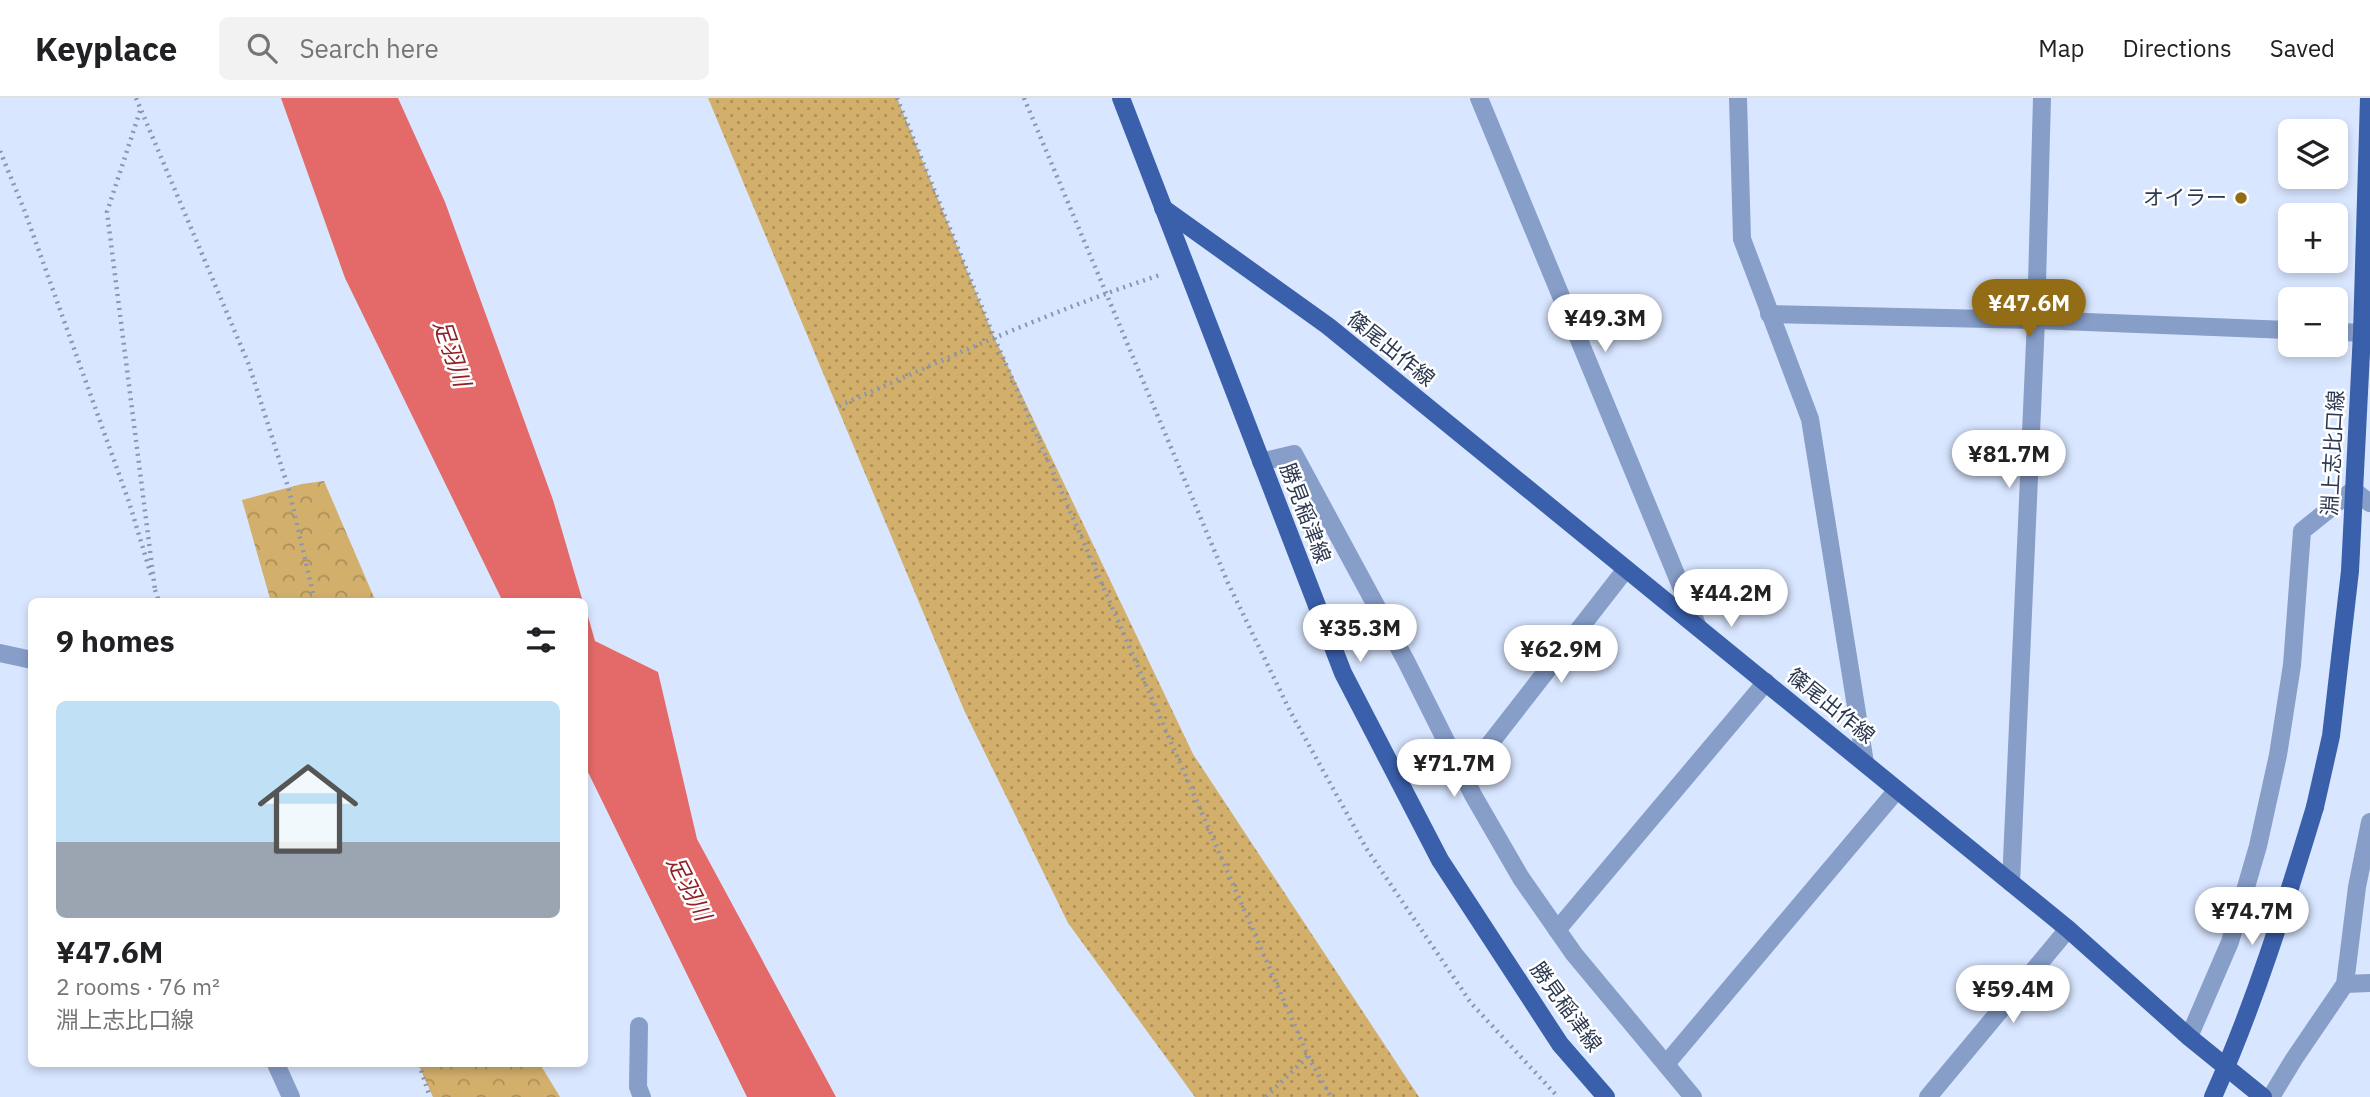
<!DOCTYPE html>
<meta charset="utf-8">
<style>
:root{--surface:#fff;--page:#f2f2f2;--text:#202124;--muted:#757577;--line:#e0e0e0;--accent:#936d15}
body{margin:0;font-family:"IBM Plex Sans","Noto Sans JP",sans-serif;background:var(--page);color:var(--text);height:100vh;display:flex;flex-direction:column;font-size:26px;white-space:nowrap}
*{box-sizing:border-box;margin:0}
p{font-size:23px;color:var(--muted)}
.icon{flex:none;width:38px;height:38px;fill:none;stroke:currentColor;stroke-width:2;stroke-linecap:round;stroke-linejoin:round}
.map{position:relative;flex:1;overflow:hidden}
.side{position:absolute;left:28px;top:500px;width:560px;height:469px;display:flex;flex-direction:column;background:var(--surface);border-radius:10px;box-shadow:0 4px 10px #0003}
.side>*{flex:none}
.buttons{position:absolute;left:2278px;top:21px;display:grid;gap:14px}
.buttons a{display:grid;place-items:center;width:70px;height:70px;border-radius:10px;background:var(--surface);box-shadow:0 4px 10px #0003;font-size:35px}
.price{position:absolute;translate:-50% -60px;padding:0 16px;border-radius:24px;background:#fff;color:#222;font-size:23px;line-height:46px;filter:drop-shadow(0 2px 4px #0008)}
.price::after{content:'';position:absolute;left:50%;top:42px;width:21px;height:16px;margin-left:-10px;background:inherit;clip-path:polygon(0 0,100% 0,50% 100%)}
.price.active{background:var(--accent);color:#fff}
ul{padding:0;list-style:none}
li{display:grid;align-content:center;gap:14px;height:371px;padding:0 28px}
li+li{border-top:2px solid var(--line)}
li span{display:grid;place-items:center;height:217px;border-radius:10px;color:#555}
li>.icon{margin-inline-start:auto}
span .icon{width:126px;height:126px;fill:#fffc;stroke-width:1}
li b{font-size:30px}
h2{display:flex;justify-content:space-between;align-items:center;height:84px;padding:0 28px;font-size:30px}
header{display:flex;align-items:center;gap:42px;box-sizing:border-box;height:98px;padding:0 35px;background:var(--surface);border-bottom:2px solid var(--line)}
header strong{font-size:33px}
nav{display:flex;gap:38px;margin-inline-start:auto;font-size:24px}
.search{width:490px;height:63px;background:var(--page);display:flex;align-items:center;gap:18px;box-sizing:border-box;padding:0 24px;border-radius:10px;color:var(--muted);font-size:26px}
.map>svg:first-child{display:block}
.grass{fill:url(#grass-dots)}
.park{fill:url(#park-crowns)}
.water{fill:#e36a68}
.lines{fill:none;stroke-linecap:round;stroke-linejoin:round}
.path{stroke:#8a97b0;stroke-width:4.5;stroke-dasharray:2 5;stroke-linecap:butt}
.minor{stroke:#879ec9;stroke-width:18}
.major{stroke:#3a60ac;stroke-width:18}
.major-bridge{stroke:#3a60ac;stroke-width:18}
.poi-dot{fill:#936d15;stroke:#fff;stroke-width:2.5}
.labels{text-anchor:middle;stroke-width:5;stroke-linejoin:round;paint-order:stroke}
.poi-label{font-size:21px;fill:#2c3951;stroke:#fff;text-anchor:end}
.street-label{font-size:21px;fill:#2c3951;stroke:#fff}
.water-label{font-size:23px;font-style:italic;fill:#902128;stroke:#fff}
</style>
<header>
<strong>Keyplace</strong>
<div class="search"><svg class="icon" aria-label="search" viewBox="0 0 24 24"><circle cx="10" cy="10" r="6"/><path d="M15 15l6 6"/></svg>Search here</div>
<nav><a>Map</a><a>Directions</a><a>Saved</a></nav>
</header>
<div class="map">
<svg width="2370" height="999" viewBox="0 0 2370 999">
<defs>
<pattern id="grass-dots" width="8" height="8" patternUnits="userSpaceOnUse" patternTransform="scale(1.75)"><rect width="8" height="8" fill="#d2af6b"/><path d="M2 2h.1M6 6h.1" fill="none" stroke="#ab8f5a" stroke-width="1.8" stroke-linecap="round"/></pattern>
<pattern id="park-crowns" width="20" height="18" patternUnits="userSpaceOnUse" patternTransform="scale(1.75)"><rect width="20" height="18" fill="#d2af6b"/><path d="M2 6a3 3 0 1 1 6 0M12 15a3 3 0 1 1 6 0" fill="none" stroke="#ab8f5a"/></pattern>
</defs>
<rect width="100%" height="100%" fill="#d8e6ff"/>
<polygon class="grass" points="708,0 897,0 994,239 1193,656 1419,999 1195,999 1068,825 964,612"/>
<g class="park">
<polygon points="324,383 376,504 271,504 242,402 302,386"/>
<polygon points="418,966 540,966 560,999 433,999"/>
</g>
<g class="water">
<polygon points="281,0 398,0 445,104 553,402 583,504 503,504 345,180"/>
<polygon points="585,508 595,543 658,574 697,741 836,999 747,999 585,668"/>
</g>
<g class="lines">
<g class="path">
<polyline points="136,0 249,267 289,392 315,504"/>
<polyline points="897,0 994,239 1308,958 1331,999"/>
<polyline points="1024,0 1228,485 1290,613 1366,750 1471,905 1558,999"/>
<polyline points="140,13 107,114 155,492"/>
<polyline points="0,53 25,114 129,404 152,480"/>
<path d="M 839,308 C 945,261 1050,213 1160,177"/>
<polyline points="155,492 159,504"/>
<polyline points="419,966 430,999"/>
<polyline points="1266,999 1308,958"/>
</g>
<g class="minor">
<polyline points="1479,0 1697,527"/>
<polyline points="1738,0 1742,141 1810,321 1865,665"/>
<polyline points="1769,216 2036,222 2291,232"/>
<polyline points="2336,234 2370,235"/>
<polyline points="1261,364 1294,356 1406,563 1473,697 1521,780 1574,856 1693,999"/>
<polyline points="0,555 32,562"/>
<polyline points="1464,679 1626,471"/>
<polyline points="2011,785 2036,222 2042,0"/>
<polyline points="1557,832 1766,584"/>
<polyline points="2345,886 2370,885"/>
<polyline points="639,928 638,989 642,999"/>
<polyline points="2189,939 2230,844 2258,748 2278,657 2292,567 2302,433 2353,392 2370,405"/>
<polyline points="276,966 291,999"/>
<polyline points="1666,966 1897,692"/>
<polyline points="1928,999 2068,831"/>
<polyline points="2271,999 2294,961 2345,886 2357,789 2370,724"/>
</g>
<g class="major">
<polyline points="1121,0 1343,575 1440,762 1560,946 1606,999"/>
<polyline points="1163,110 1328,228 2068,831 2189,939 2263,999"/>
<polyline points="2315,709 2331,638 2350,473 2362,235 2369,0"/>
</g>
<path class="major-bridge" d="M 2213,999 C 2255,905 2285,808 2315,709"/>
</g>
<circle class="poi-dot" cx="2241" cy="100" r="7"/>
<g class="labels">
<g class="poi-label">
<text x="2227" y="107">オイラー</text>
</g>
<g class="street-label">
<text transform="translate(1391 251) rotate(39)" y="7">篠尾出作線</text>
<text transform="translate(2333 355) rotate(-87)" y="7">淵上志比口線</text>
<text transform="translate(1305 415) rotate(69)" y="7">勝見稲津線</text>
<text transform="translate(1831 608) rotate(39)" y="7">篠尾出作線</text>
<text transform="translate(1566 909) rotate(54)" y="7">勝見稲津線</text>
</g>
<g class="water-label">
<text transform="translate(452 255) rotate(71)" y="8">足羽川</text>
<text transform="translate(689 790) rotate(63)" y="8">足羽川</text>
</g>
</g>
</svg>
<div class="buttons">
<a><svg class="icon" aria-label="layers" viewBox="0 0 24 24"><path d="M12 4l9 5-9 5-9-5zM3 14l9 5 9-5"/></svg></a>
<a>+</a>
<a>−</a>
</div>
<b class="price active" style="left:2029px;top:241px">¥47.6M</b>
<b class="price" style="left:1605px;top:256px">¥49.3M</b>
<b class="price" style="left:2009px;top:392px">¥81.7M</b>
<b class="price" style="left:1731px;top:531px">¥44.2M</b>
<b class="price" style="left:1360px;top:566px">¥35.3M</b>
<b class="price" style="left:1561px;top:587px">¥62.9M</b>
<b class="price" style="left:1454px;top:701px">¥71.7M</b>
<b class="price" style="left:2252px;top:849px">¥74.7M</b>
<b class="price" style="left:2013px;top:927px">¥59.4M</b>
<section class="side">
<h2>9 homes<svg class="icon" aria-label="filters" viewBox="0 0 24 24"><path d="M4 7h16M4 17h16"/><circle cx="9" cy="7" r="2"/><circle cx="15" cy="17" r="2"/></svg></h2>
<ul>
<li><span style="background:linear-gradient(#bfe0f5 65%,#9aa5b1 0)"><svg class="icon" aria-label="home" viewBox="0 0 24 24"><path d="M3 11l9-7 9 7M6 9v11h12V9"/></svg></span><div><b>¥47.6M</b><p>2 rooms · 76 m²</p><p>淵上志比口線</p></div></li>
</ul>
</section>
</div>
